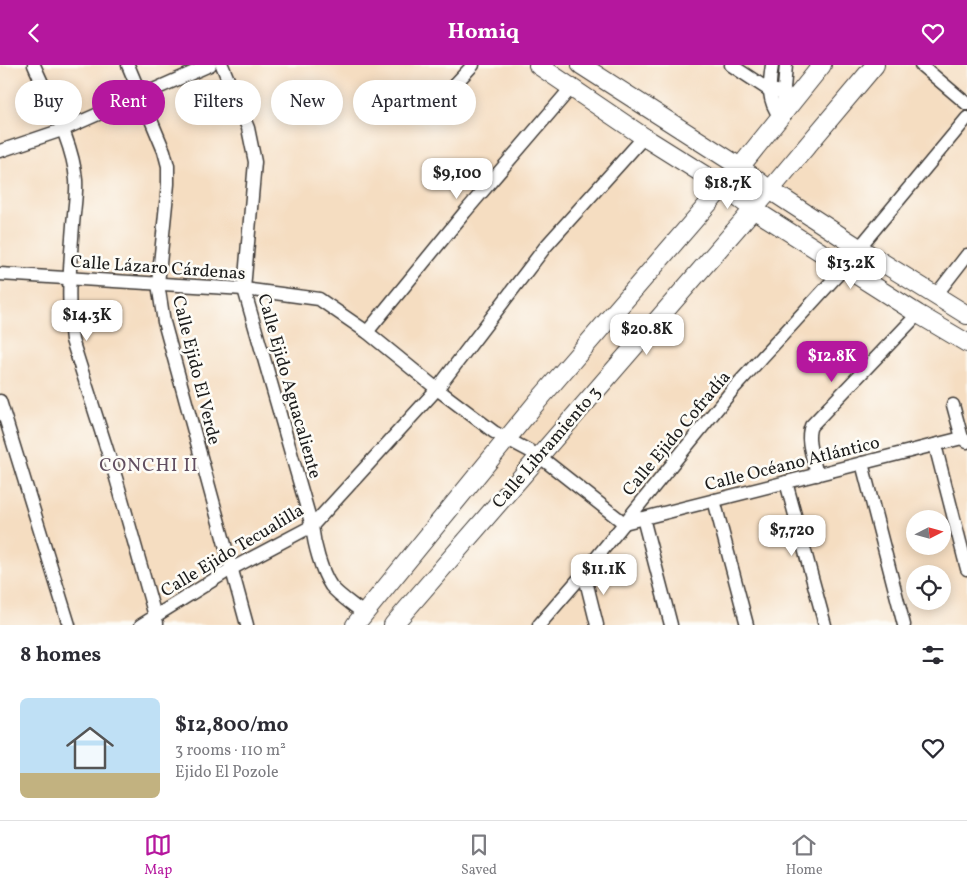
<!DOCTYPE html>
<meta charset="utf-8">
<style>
:root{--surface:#fff;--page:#f7f7f7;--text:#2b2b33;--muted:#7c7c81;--line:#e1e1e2;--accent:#b5179e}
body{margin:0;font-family:Vollkorn,serif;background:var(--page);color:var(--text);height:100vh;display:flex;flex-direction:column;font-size:19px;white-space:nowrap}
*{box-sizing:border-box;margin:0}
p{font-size:16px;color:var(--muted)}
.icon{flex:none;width:28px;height:28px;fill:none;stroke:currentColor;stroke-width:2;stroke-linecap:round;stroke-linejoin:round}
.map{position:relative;height:560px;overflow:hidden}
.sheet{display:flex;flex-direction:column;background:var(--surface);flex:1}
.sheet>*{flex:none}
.banner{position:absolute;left:15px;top:15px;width:500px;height:45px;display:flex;gap:10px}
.needle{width:32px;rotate:84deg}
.buttons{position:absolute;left:906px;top:445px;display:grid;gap:10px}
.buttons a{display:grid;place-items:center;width:45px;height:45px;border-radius:50%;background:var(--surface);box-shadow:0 2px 12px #0003;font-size:25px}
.price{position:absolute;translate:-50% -42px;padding:0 11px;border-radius:10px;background:#fff;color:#222;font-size:16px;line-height:32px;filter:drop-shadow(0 1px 2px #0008)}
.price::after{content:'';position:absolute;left:50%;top:30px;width:15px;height:11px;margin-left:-8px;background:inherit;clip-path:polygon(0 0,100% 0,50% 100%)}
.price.on{background:var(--accent);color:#fff}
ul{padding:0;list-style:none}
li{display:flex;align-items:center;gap:15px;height:125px;padding:0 20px}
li+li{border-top:1px solid var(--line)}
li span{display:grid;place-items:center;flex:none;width:140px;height:100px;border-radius:8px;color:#555}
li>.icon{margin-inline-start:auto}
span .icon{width:60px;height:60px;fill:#fffc;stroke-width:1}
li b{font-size:21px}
h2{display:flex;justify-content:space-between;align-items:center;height:60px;padding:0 20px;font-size:21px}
.pill{padding:0 18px;border-radius:22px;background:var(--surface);box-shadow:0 2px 12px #0003;font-size:18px;line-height:45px}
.pill.on{background:var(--accent);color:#fff}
header{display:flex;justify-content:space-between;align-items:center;height:65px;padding:0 20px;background:var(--accent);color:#fff;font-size:22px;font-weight:700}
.menu{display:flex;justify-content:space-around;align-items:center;height:70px;border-top:1px solid var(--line);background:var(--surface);font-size:14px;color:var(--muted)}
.menu a{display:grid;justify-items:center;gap:2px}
.menu .on{color:var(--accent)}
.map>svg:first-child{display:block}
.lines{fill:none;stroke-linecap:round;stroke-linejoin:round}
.street-casing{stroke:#3d3935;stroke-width:15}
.secondary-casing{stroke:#3d3935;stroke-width:20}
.street{stroke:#fff;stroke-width:12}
.secondary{stroke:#fff;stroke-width:18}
.labels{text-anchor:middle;stroke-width:5;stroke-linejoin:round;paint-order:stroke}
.street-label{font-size:18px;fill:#1c1c1c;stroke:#fdfcf7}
.neighbourhood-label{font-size:19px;letter-spacing:1px;fill:#614e60;stroke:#fdfcf7}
</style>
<header><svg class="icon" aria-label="back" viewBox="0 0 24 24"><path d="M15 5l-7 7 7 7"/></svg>Homiq<svg class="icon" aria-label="heart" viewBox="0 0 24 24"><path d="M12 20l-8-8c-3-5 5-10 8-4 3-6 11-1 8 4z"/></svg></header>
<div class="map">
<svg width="967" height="560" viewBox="0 0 967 560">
<rect width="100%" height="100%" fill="#fdfcf7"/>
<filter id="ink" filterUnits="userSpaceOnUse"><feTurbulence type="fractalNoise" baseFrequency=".02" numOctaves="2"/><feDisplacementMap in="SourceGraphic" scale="10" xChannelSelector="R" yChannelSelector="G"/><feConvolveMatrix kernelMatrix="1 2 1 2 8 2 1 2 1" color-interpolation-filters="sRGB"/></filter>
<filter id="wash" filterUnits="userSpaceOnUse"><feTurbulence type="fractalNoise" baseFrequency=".0096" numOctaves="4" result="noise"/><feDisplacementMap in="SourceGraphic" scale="20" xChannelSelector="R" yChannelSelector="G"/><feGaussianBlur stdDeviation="1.12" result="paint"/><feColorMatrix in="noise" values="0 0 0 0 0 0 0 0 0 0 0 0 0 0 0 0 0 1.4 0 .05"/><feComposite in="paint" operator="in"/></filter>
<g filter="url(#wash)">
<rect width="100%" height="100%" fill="#f5ddc1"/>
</g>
<g filter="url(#ink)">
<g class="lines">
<g class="street-casing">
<g id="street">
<path d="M 34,0 C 49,35 73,77 76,115 C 77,129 74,145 73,160 C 70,198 67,237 72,275 L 116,413 L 157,558"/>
<polyline points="128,0 164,86 168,101 168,119 158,219 164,257 247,560"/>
<path d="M 222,0 L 248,63 L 255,97 L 244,224 L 312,461 C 314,479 321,506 331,521 C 338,530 355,541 364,549"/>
<polyline points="731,0 769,25 783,27"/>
<path d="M 772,0 C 769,20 767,35 780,52"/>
<polyline points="921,0 967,39"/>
<polyline points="783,36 786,0"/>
<polyline points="431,45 473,0"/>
<polyline points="0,86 62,65 210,0"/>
<polyline points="859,183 967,53"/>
<polyline points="0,209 244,224 319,234 367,267 437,324 494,367 539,391 624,458 962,373 967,377"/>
<polyline points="936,230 967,190"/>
<polyline points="367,267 465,147 571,23"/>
<polyline points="0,336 69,560"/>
<polyline points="953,340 962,373"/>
<polyline points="935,380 967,504"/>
<polyline points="862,398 904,560"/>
<path d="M 817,410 C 814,395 805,375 811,361 L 918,249"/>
<polyline points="786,417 825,560"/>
<polyline points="714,435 747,560"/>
<polyline points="643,453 671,560"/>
<polyline points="584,508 597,560"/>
<polyline points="141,560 231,504 312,461 437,324 546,181 644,72"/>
<polyline points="539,560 584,508 734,323 845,202"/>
</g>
</g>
<g class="secondary-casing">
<g id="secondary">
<polyline points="538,0 644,72 722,121 753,144 918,249 967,278"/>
<polyline points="581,0 740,102 770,125 859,183 967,250"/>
<polyline points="355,560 537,337 740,102 822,0"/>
<polyline points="393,560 770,125 875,0"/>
</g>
</g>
<use href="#street" class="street"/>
<use href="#secondary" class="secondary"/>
</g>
</g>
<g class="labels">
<g class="street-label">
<text transform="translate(158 202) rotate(4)" y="6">Calle Lázaro Cárdenas</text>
<text transform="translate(197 305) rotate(76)" y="6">Calle Ejido El Verde</text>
<text transform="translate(290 321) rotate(74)" y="6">Calle Ejido Aguacaliente</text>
<text transform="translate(676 368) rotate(-50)" y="6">Calle Ejido Cofradía</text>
<text transform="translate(546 382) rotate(-49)" y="6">Calle Libramiento 3</text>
<text transform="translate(792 398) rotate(-14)" y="6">Calle Océano Atlántico</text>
<text transform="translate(232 485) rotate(-31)" y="6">Calle Ejido Tecualilla</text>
</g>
<g class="neighbourhood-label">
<text x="149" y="406">CONCHI II</text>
</g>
</g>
</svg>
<div class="buttons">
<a><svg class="needle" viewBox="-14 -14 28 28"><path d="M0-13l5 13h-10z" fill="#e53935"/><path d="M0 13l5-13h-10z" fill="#7c7c81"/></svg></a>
<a><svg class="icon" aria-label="locate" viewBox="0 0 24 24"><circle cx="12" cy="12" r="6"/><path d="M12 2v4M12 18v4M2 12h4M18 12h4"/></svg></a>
</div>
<b class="price" style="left:457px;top:135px">$9,100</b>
<b class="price" style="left:728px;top:145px">$18.7K</b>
<b class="price" style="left:851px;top:225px">$13.2K</b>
<b class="price" style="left:87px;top:277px">$14.3K</b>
<b class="price" style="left:647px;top:291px">$20.8K</b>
<b class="price on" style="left:832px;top:318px">$12.8K</b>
<b class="price" style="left:792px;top:492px">$7,720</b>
<b class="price" style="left:604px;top:531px">$11.1K</b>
<div class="banner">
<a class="pill">Buy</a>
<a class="pill on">Rent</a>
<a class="pill">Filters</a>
<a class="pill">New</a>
<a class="pill">Apartment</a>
</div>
</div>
<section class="sheet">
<h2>8 homes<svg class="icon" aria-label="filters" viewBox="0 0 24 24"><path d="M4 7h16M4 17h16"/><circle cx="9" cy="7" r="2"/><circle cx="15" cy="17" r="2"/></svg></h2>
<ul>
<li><span style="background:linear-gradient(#bfe0f5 75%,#c2b280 0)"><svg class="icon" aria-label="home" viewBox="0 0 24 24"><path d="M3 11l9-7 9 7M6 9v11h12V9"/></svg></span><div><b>$12,800/mo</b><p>3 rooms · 110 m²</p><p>Ejido El Pozole</p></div><svg class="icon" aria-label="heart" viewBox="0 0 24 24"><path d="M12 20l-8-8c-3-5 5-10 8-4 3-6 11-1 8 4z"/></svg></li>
</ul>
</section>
<nav class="menu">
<a class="on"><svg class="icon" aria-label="map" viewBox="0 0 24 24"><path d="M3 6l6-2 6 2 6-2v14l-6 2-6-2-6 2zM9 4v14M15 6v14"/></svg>Map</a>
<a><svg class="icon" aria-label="saved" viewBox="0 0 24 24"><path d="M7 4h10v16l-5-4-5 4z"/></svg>Saved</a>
<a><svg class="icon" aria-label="home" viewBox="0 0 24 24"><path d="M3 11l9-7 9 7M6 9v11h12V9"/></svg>Home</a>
</nav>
